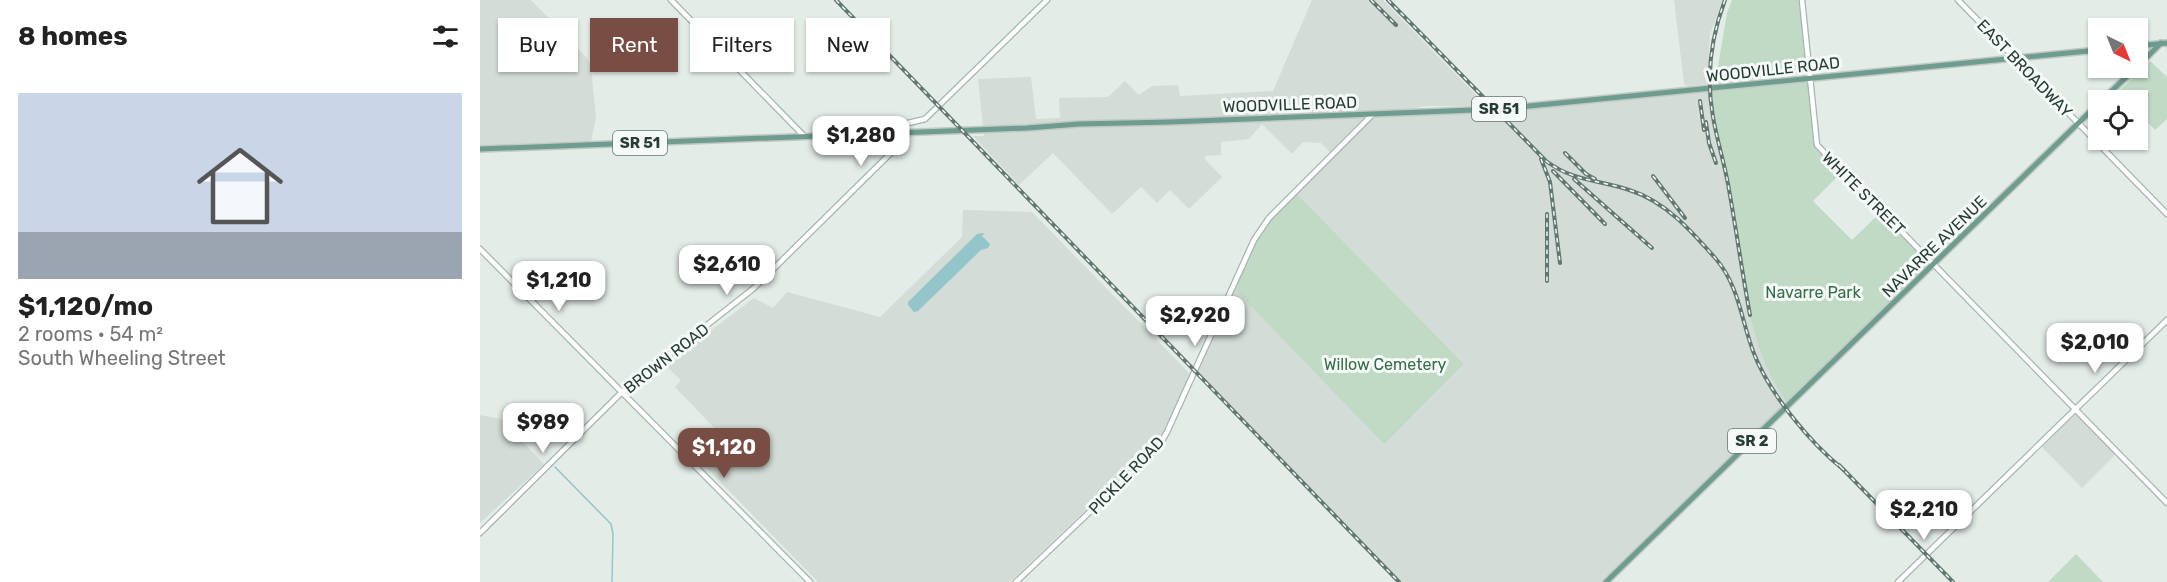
<!DOCTYPE html>
<meta charset="utf-8">
<style>
:root{--surface:#fff;--page:#f2f2f2;--text:#222;--muted:#767676;--line:#e0e0e0;--accent:#784e44}
body{margin:0;font-family:Rubik,sans-serif;background:var(--page);color:var(--text);height:100vh;display:flex;flex-direction:column;font-size:22px;white-space:nowrap}
*{box-sizing:border-box;margin:0}
p{font-size:20px;color:var(--muted)}
.icon{flex:none;width:33px;height:33px;fill:none;stroke:currentColor;stroke-width:2;stroke-linecap:round;stroke-linejoin:round}
.map{position:relative;flex:1;overflow:hidden}
.drawer{display:flex;flex-direction:column;background:var(--surface);width:480px}
.drawer>*{flex:none}
.guide{position:absolute;left:18px;top:18px;width:570px;height:54px;display:flex;gap:12px}
.needle{width:39px;rotate:137deg}
.buttons{position:absolute;left:1608px;top:18px;display:grid;gap:12px}
.buttons a{display:grid;place-items:center;width:60px;height:60px;border-radius:0px;background:var(--surface);box-shadow:0 2px 4px #0004;font-size:30px}
.price{position:absolute;translate:-50% -51px;padding:0 14px;border-radius:12px;background:#fff;color:#222;font-size:20px;line-height:39px;filter:drop-shadow(0 2px 3px #0008)}
.price::after{content:'';position:absolute;left:50%;top:36px;width:18px;height:14px;margin-left:-9px;background:inherit;clip-path:polygon(0 0,100% 0,50% 100%)}
.price.active{background:var(--accent);color:#fff}
ul{padding:0;list-style:none}
li{display:grid;align-content:center;gap:12px;height:318px;padding:0 18px}
li+li{border-top:2px solid var(--line)}
li span{display:grid;place-items:center;height:186px;border-radius:0px;color:#555}
li>.icon{margin-inline-start:auto}
span .icon{width:108px;height:108px;fill:#fffc;stroke-width:1}
li b{font-size:26px}
h2{display:flex;justify-content:space-between;align-items:center;height:72px;padding:0 18px;font-size:26px}
.chip{padding:0 21px;border-radius:0px;background:var(--surface);box-shadow:0 2px 4px #0004;font-size:21px;line-height:54px}
.chip.active{background:var(--accent);color:#fff}
main{display:flex;flex:1;min-height:0}
.map>svg:first-child{display:block}
.built{fill:#d3dcd7}
.green{fill:#c0dac6}
.water{fill:#93c5ca}
.lines{fill:none;stroke-linecap:round;stroke-linejoin:round}
.stream{stroke:#93c5ca;stroke-width:1.5}
.secondary-casing{stroke:#a4b6af;stroke-width:7}
.primary-casing{stroke:#c2c8c6;stroke-width:8}
.secondary{stroke:#fff;stroke-width:4.5}
.primary{stroke:#6e9c8e;stroke-width:5}
.rail-casing{stroke:#617770;stroke-width:4}
.rail{stroke:#f5f9f7;stroke-width:1.5;stroke-dasharray:4.5;stroke-linecap:butt}
.labels{text-anchor:middle;stroke-width:6;stroke-linejoin:round;paint-order:stroke}
.shield{fill:#f5f9f7;stroke:#64756f;stroke-width:1.5}
.shield-label{font-size:15px;font-weight:bold;fill:#263c35}
.street-label{font-size:16px;fill:#263c35;stroke:#f5f9f7}
.park-label{font-size:16px;fill:#356e48;stroke:#f5f9f7}
</style>
<main>
<section class="drawer">
<h2>8 homes<svg class="icon" aria-label="filters" viewBox="0 0 24 24"><path d="M4 7h16M4 17h16"/><circle cx="9" cy="7" r="2"/><circle cx="15" cy="17" r="2"/></svg></h2>
<ul>
<li><span style="background:linear-gradient(#c9d6e8 75%,#9aa5b1 0)"><svg class="icon" aria-label="home" viewBox="0 0 24 24"><path d="M3 11l9-7 9 7M6 9v11h12V9"/></svg></span><div><b>$1,120/mo</b><p>2 rooms · 54 m²</p><p>South Wheeling Street</p></div></li>
</ul>
</section>
<div class="map">
<svg width="1687" height="582" viewBox="0 0 1687 582">
<rect width="100%" height="100%" fill="#e4ece8"/>
<g class="built">
<polygon points="0,0 51,0 107,58 111,67 116,118 111,141 0,145"/>
<polygon points="832,0 903,0 1007,106 945,106 914,113 1015,109 1230,90 1232,114 1247,181 1261,264 1288,370 1309,406 1126,582 918,582 715,372 753,288 904,443 984,364 815,192 886,119 882,120 850,152 841,143 823,142 812,154 782,124 769,139 741,142 741,155 726,156 724,158 742,177 709,209 690,190 677,203 661,187 632,214 573,153 539,185 493,136 504,136 498,79 551,77 556,119 580,118 579,98 628,97 645,81 659,95 672,86 698,85 700,96 793,91"/>
<polygon points="1194,0 1243,0 1230,34 1227,84 1208,86 1204,84"/>
<polygon points="483,210 552,212 710,374 683,432 667,452 530,582 338,582 220,461 243,437 195,387 201,380 185,365 274,298 293,308 307,292 400,317 482,237"/>
<polygon points="1596,409 1638,452 1602,488 1559,444"/>
<polygon points="0,415 21,419 64,464 0,523"/>
</g>
<g class="green">
<polygon points="1252,0 1319,0 1326,72 1235,84 1247,13"/>
<polygon points="1670,61 1687,77 1687,119 1675,130 1658,112 1658,100 1646,100 1638,92"/>
<path d="M 1330,78 L 1336,142 L 1363,171 L 1333,201 L 1372,240 L 1402,211 L 1454,264 L 1309,406 C 1299,391 1289,375 1283,358 C 1262,303 1258,241 1248,184 C 1242,152 1233,122 1230,90 Z"/>
<polygon points="815,192 984,364 904,444 753,288 782,228"/>
<polygon points="1596,554 1623,582 1568,582"/>
</g>
<polygon class="water" points="503,233 504,234 502,236 510,244 508,248 501,250 438,311 434,312 428,305 428,302 497,234"/>
<g class="lines">
<polyline class="stream" points="75,467 131,524 133,534 132,582"/>
<g class="secondary-casing">
<g id="secondary">
<polyline points="191,0 324,136"/>
<polyline points="1322,0 1337,145 1687,503"/>
<polyline points="1478,0 1687,214"/>
<polyline points="0,249 330,582"/>
<polyline points="0,533 142,392 274,288 417,147 418,133 420,125 445,119 567,0"/>
<polyline points="536,582 679,446 687,432 774,240 789,218 892,115"/>
<polyline points="1418,582 1687,320"/>
</g>
</g>
<g class="primary-casing">
<g id="primary">
<polyline points="1658,46 1687,43"/>
<polyline points="1658,66 1681,43"/>
<polyline points="1622,100 1656,68"/>
<polyline points="0,149 547,128 599,124 690,122 1019,109 1618,50"/>
<polyline points="1126,582 1618,104"/>
</g>
</g>
<use href="#secondary" class="secondary"/>
<use href="#primary" class="primary"/>
<g class="rail-casing">
<g id="rail">
<polyline points="356,0 919,582"/>
<polyline points="891,0 916,25"/>
<path d="M 908,0 L 1066,161 C 1096,183 1119,179 1152,191 C 1186,202 1212,232 1236,259 C 1259,286 1261,319 1273,351 C 1288,392 1330,443 1364,470"/>
<path d="M 1245,0 C 1231,37 1226,78 1233,117 C 1237,140 1244,162 1248,184 C 1256,228 1262,272 1270,315"/>
<polyline points="1220,101 1224,130"/>
<polyline points="1226,122 1229,143 1236,163"/>
<polyline points="1085,153 1106,174 1115,179"/>
<polyline points="1061,159 1070,182 1080,263"/>
<polyline points="1073,171 1125,224"/>
<polyline points="1173,176 1205,218"/>
<polyline points="1094,179 1172,248"/>
<polyline points="1067,281 1067,214"/>
<polyline points="1359,465 1473,582"/>
</g>
</g>
<use href="#rail" class="rail"/>
</g>
<g class="labels">
<g class="shield">
<rect x="992" y="97" width="54" height="24" rx="4.5"/>
<rect x="133" y="131" width="54" height="24" rx="4.5"/>
<rect x="1248" y="429" width="48" height="24" rx="4.5"/>
</g>
<g class="shield-label">
<text x="1019" y="114">SR 51</text>
<text x="160" y="148">SR 51</text>
<text x="1272" y="446">SR 2</text>
</g>
<g class="street-label">
<text transform="translate(1545 68) rotate(46)" y="6">EAST BROADWAY</text>
<text transform="translate(1293 69) rotate(-6)" y="6">WOODVILLE ROAD</text>
<text transform="translate(810 104) rotate(-2)" y="6">WOODVILLE ROAD</text>
<text transform="translate(1384 193) rotate(45)" y="6">WHITE STREET</text>
<text transform="translate(1454 246) rotate(-44)" y="6">NAVARRE AVENUE</text>
<text transform="translate(186 358) rotate(-38)" y="6">BROWN ROAD</text>
<text transform="translate(646 475) rotate(-46)" y="6">PICKLE ROAD</text>
</g>
<g class="park-label">
<text x="1333" y="298">Navarre Park</text>
<text x="905" y="370">Willow Cemetery</text>
</g>
</g>
</svg>
<div class="buttons">
<a><svg class="needle" viewBox="-14 -14 28 28"><path d="M0-13l5 13h-10z" fill="#e53935"/><path d="M0 13l5-13h-10z" fill="#767676"/></svg></a>
<a><svg class="icon" aria-label="locate" viewBox="0 0 24 24"><circle cx="12" cy="12" r="6"/><path d="M12 2v4M12 18v4M2 12h4M18 12h4"/></svg></a>
</div>
<b class="price" style="left:381px;top:167px">$1,280</b>
<b class="price" style="left:247px;top:296px">$2,610</b>
<b class="price" style="left:79px;top:312px">$1,210</b>
<b class="price" style="left:715px;top:347px">$2,920</b>
<b class="price" style="left:1615px;top:374px">$2,010</b>
<b class="price" style="left:63px;top:454px">$989</b>
<b class="price active" style="left:244px;top:479px">$1,120</b>
<b class="price" style="left:1444px;top:541px">$2,210</b>
<div class="guide">
<a class="chip">Buy</a>
<a class="chip active">Rent</a>
<a class="chip">Filters</a>
<a class="chip">New</a>
</div>
</div>
</main>
